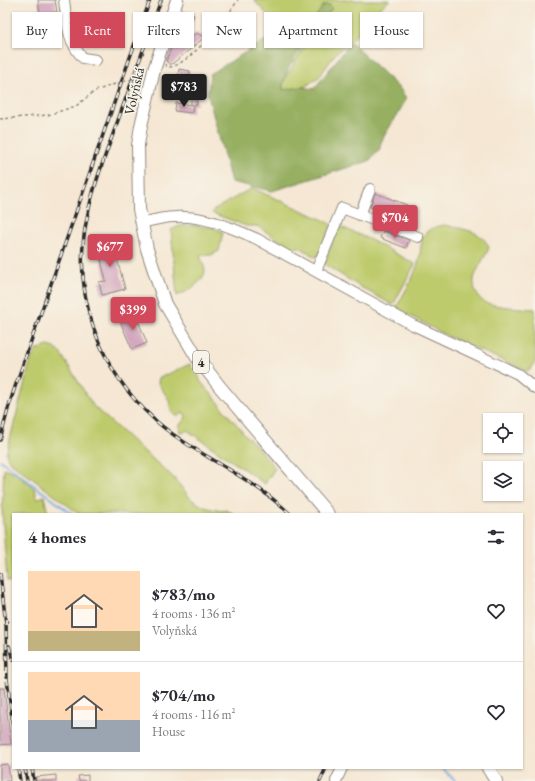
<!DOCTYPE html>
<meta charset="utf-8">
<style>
:root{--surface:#fff;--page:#f7f7f7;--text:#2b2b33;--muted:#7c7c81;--line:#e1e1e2;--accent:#d1495b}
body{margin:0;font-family:"EB Garamond",serif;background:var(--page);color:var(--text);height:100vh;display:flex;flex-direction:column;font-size:15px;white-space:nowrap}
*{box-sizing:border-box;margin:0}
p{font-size:13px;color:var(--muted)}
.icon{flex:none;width:22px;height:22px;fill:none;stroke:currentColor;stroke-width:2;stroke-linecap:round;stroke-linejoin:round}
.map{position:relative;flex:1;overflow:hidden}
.details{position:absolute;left:12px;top:513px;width:511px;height:256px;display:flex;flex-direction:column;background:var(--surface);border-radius:0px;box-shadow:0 1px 3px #0004}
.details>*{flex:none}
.top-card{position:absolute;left:12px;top:12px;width:511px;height:36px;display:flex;gap:8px}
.controls{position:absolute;left:483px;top:413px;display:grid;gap:8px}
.controls a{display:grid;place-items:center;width:40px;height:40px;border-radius:0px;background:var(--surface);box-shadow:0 1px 3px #0004;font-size:20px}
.price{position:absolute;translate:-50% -34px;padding:0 9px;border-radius:4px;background:var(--accent);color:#fff;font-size:13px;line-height:26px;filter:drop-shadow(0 1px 2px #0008)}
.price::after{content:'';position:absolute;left:50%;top:24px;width:12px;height:9px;margin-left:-6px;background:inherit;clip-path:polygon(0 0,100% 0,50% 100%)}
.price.on{background:#222;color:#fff}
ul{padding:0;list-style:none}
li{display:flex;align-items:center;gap:12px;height:100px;padding:0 16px}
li+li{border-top:1px solid var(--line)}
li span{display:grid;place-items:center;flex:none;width:112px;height:80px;border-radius:0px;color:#555}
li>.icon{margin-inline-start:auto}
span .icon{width:48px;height:48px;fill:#fffc;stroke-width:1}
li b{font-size:17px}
h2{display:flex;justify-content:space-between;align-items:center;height:48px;padding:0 16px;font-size:17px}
.tag{padding:0 14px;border-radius:0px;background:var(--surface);box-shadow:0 1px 3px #0004;font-size:14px;line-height:36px}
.tag.on{background:var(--accent);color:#fff}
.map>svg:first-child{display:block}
.green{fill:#becb6c;stroke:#747b4c}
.forest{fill:#96af60;stroke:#606d46}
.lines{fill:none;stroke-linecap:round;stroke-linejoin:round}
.stream{stroke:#6fade2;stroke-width:2}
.building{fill:#d0a1ba}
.minor-casing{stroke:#90897f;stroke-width:12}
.major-casing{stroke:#90897f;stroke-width:14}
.path{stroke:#90897f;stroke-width:1.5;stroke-dasharray:3 3;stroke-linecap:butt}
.minor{stroke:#fff;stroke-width:10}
.major{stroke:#fff;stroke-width:12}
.rail-casing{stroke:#2b2b2b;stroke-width:3.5}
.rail{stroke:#f7f3e8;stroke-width:2;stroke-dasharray:6;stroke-linecap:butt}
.labels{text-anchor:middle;stroke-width:3.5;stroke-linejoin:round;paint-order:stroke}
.shield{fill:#f7f3e8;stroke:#686764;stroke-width:1}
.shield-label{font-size:13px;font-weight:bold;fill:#2b2b2b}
.street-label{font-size:14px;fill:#2b2b2b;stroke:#f7f3e8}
</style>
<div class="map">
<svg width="535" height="781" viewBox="0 0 535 781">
<rect width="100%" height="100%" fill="#f7f3e8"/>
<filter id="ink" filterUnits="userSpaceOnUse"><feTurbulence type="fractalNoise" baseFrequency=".025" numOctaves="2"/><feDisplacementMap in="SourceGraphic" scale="8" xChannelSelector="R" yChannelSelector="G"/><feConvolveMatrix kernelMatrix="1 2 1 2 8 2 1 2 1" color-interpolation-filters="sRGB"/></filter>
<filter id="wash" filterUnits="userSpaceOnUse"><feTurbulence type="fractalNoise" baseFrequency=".012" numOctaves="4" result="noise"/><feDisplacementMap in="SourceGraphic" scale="16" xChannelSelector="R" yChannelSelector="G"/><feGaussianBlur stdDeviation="0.9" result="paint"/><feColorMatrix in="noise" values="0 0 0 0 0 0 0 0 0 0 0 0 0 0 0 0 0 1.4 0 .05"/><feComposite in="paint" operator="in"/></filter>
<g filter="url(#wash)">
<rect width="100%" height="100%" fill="#f5e7d3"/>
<g class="green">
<path d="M 254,0 L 390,0 L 368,17 L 355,37 L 335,54 L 320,76 L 306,86 L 283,90 C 282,78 291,72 294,62 L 332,8 L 324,5 L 295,46 Z"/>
<polygon points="252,188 328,222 331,225 318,256 315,257 300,247 292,248 288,246 257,226 246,226 212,213 215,209"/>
<path d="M 194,225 L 214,228 L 223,232 L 219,251 L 211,255 L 200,255 C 201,260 205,266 205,271 C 204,282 187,292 177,296 L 171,230 L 179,226 Z"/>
<path d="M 445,225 C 461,229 483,230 489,248 C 485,257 476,270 474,279 C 473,288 477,299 486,303 C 499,307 521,308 535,309 L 535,362 L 531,369 L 527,371 L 449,337 L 396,308 C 403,295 412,281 417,266 C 425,245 414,229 445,225 Z"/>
<polygon points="339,226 371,240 415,264 393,305 362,288 324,264"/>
<polygon points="48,346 55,348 61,354 94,407 174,478 191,499 204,507 221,511 226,510 235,514 79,514 9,461 6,454 31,359 37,350"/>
<path d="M 190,364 C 192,371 200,374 200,381 L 220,404 L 223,409 L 239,427 L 246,436 L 253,442 L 275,468 L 265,484 L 187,430 L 183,433 L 180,432 L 179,426 L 186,417 L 185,414 L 183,413 L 178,416 L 174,415 L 171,411 L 169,400 L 158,383 L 159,378 Z"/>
<polygon points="4,468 16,473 35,489 37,499 44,496 48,514 13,514 13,582 7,581 2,509"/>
</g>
<path class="forest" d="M 324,5 L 330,5 L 332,8 C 318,27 281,67 283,90 L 301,87 L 314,89 L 351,42 L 402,91 L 406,100 L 383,138 L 380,145 L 380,149 L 369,161 L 272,191 L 231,182 L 208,95 L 210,74 L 269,38 L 279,45 L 291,41 L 295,45 Z"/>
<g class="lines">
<g class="stream">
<polyline points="0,460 72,514"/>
<polyline points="442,768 455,781"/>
</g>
</g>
<g id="blocks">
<g class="building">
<polygon points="38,0 55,0 57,12 40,14"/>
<polygon points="185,11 194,15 191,23 182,19"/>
<polygon points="196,33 205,37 172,64 169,64 166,61 172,46 182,44"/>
<polygon points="179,69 190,71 187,93 170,91 164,86 170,79 177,84"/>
<polygon points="191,89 196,89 197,105 191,105"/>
<polygon points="176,103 193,105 192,113 175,111"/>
<polygon points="375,193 407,205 402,218 370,207"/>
<polygon points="383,231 409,240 406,248 380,238"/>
<polygon points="112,239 125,289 102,295 99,282 106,281 97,243"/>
<polygon points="135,313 147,343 132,349 119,319"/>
<polygon points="0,688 4,688 11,744 0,745"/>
<polygon points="8,764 10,781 0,781 0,765"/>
<polygon points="56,775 56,781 36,781 36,777"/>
<polygon points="88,775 88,781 79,781 78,776"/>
</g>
</g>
</g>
<g filter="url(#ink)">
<use href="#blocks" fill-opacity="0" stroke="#90897f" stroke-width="1"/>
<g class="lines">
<g class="minor-casing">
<g id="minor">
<path d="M 64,0 C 67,23 67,41 83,58 L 96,60"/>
<polyline points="360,215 370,189"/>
<path d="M 142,223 C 153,220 164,217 175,217 C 204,215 232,228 257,239 L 411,324 L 518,374 L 535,388"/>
<polyline points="316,271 342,208 418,237"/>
<polyline points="336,781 342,768"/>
</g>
</g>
<g class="major-casing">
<g id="major">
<polyline points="177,0 154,70 141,126 138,145 139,209 147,249 165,304 196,356 220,387 328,514"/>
<polyline points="488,768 496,781"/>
</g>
</g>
<g class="path">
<path d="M 165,64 L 167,67 C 187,69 227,17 238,0"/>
<polyline points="0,119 48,115 76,106 95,91 121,82 138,78 144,73"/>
</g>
<use href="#minor" class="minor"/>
<use href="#major" class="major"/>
<g class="rail-casing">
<g id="rail">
<path d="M 161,0 C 146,41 132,82 117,123 C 106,154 93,186 87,218 C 71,293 98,369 155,420 C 171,435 190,446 208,457 C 237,474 266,491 290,514"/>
<polyline points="0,440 8,409 15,387 150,0"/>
<polyline points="0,574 6,624"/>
<polyline points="6,619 7,679 13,726"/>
<polyline points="9,646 13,660"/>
<polyline points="18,768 20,781"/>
<polyline points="25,768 27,781"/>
<polyline points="32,768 34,781"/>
<polyline points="320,781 326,768"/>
</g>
</g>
<use href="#rail" class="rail"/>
</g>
</g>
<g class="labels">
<rect class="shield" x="193" y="351" width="16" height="22" rx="3"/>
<g class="shield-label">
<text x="201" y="367">4</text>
</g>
<g class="street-label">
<text transform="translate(134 91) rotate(-77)" y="5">Volyňská</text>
</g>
</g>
</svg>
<div class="controls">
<a><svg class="icon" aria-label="locate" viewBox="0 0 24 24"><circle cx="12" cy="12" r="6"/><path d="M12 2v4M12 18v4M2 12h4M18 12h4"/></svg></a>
<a><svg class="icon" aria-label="layers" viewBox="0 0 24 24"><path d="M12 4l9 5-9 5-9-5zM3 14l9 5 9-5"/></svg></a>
</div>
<b class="price on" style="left:184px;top:108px">$783</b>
<b class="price" style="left:395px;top:239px">$704</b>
<b class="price" style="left:110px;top:268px">$677</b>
<b class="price" style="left:133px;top:331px">$399</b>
<div class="top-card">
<a class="tag">Buy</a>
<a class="tag on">Rent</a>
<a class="tag">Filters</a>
<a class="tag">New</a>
<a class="tag">Apartment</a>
<a class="tag">House</a>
</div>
<section class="details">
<h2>4 homes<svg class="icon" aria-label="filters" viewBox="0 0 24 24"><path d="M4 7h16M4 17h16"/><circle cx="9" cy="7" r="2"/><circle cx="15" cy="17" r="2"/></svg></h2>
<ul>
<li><span style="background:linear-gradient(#ffd9b3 75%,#c2b280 0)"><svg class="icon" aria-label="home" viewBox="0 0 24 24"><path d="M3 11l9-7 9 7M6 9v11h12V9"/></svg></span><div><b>$783/mo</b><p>4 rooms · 136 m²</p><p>Volyňská</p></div><svg class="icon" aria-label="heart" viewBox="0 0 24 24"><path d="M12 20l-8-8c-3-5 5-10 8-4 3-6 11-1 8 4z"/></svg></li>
<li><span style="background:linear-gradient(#ffd9b3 60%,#9aa5b1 0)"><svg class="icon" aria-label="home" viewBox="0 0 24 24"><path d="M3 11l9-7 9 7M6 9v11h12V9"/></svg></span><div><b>$704/mo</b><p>4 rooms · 116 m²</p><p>House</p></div><svg class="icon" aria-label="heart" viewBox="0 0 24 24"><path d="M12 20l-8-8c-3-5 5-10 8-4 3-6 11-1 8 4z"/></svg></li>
</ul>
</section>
</div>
